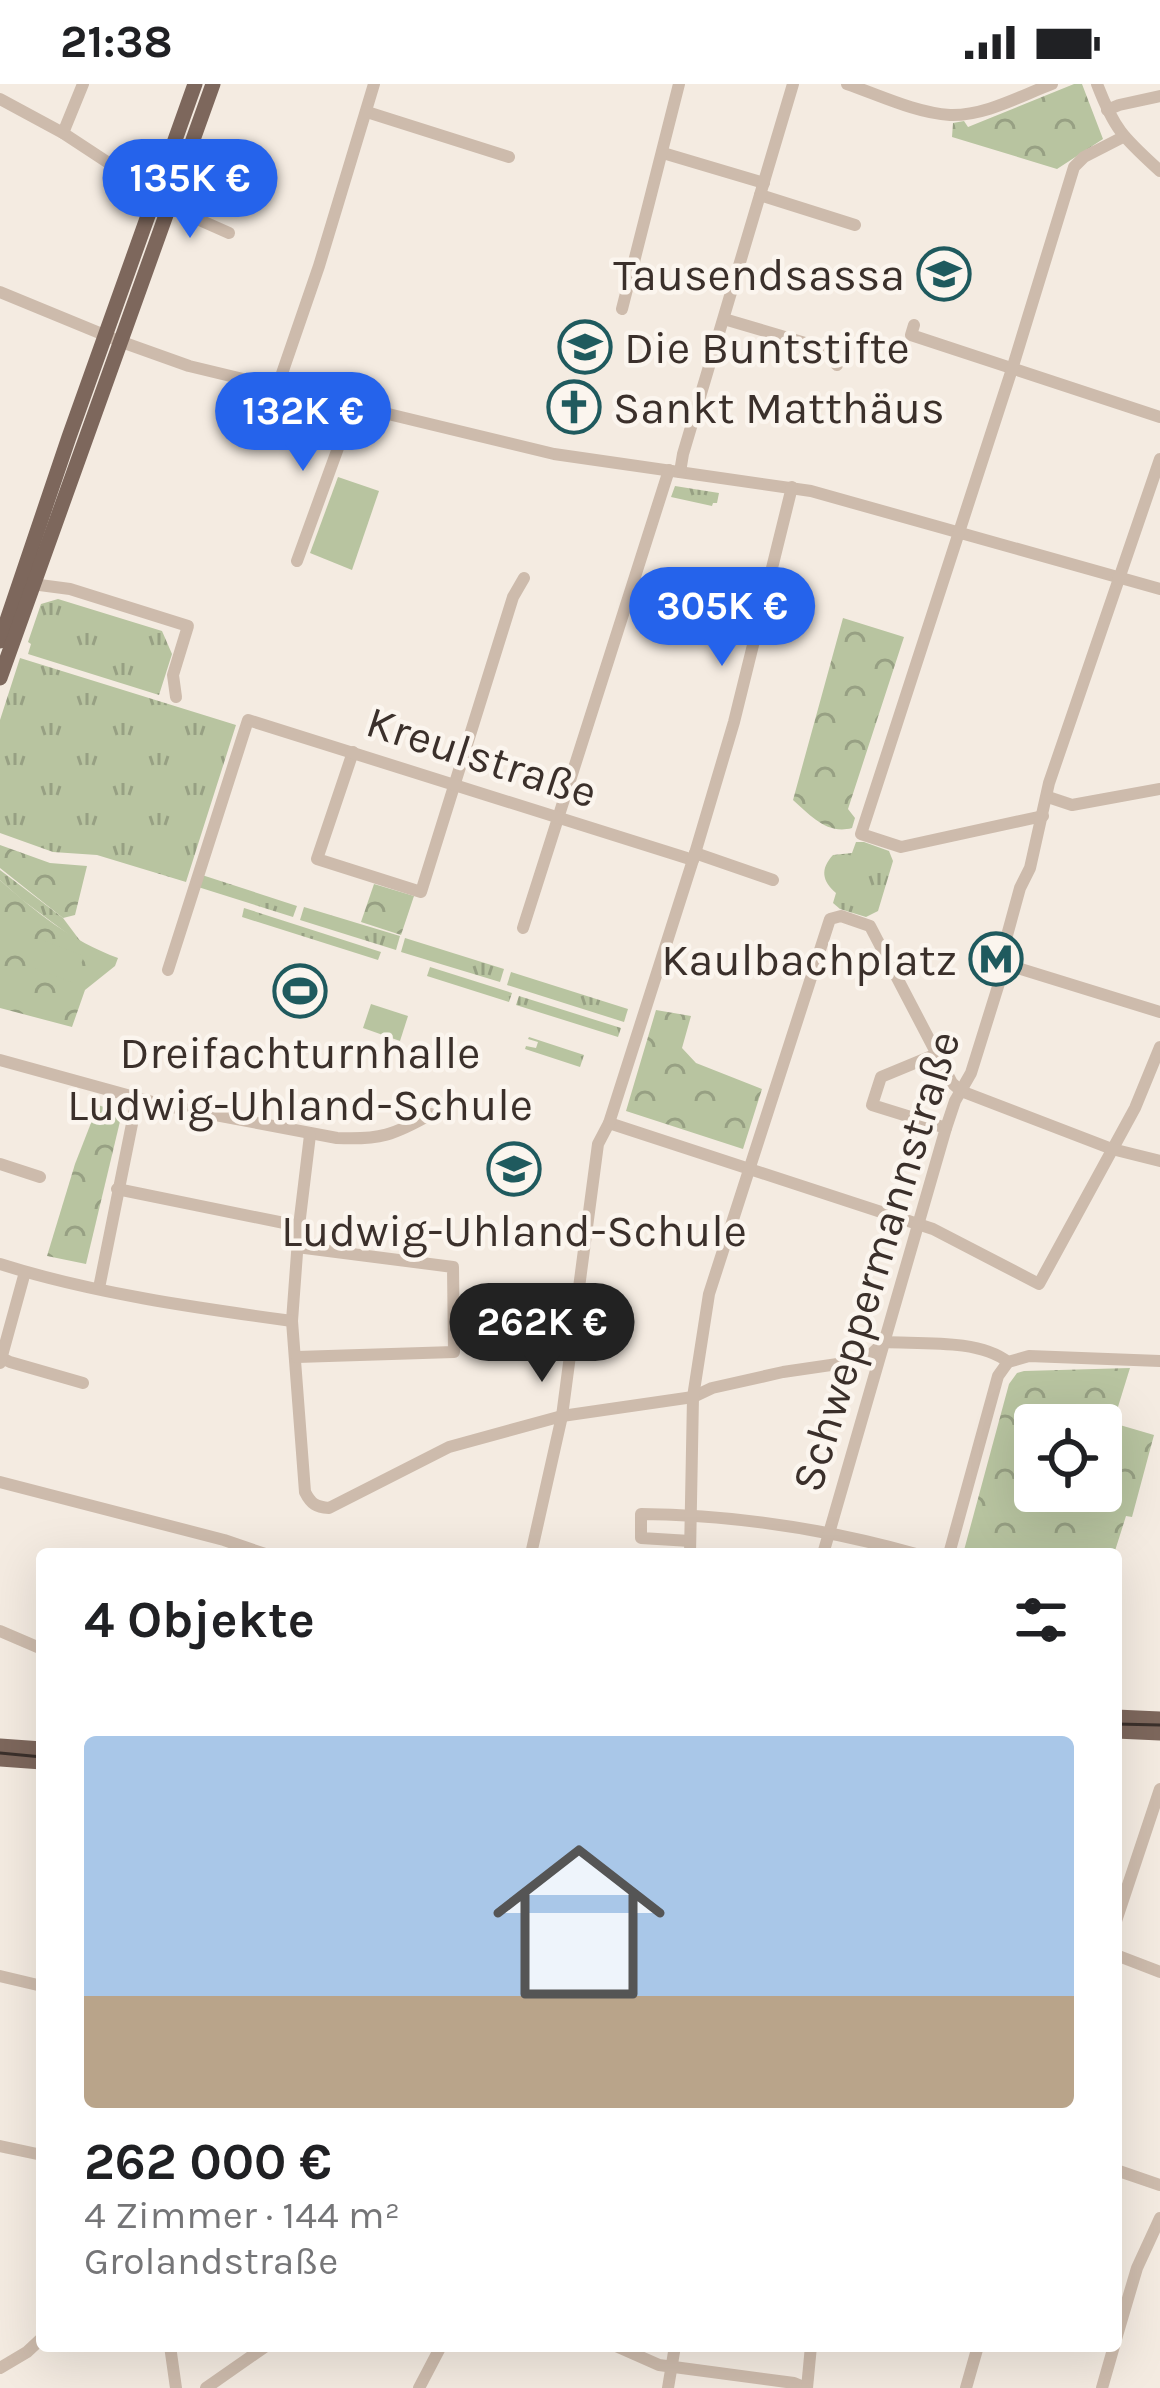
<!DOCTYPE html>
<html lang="de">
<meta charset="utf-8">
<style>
:root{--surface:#fff;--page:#f6f6f6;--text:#202124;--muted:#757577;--line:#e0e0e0;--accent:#2563eb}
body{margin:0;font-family:Karla,sans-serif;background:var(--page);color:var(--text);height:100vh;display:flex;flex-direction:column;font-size:45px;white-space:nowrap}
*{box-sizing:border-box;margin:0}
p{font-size:39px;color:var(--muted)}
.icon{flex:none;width:66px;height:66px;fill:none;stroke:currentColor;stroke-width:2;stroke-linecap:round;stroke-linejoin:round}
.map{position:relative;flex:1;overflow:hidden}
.side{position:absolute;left:36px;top:1464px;width:1086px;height:804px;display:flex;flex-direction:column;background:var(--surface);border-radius:12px;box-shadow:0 12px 48px #0002}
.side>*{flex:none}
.controls{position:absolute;left:1014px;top:1320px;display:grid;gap:24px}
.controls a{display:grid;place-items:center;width:108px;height:108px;border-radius:12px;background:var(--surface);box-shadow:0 12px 48px #0002;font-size:60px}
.price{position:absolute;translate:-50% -102px;padding:0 27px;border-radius:42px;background:var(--accent);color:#fff;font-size:39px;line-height:78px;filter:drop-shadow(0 3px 6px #0008)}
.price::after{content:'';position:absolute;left:50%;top:72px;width:36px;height:27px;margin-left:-18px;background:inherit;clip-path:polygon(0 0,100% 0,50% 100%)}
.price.active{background:#222;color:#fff}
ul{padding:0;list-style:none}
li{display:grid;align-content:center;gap:24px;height:636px;padding:0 48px}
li+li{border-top:3px solid var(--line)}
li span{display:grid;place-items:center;height:372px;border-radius:12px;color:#555}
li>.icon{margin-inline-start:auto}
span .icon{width:216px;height:216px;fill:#fffc;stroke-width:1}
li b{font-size:51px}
h2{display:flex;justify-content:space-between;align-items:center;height:144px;padding:0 48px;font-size:51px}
.status{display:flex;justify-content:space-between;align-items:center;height:84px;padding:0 60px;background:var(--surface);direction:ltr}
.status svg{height:33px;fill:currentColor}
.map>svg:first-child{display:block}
.grass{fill:url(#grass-tufts)}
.park{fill:url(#park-crowns);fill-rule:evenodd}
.pitch{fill:#b8c4a0}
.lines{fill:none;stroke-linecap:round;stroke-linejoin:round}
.minor{stroke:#cdbbac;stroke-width:12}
.major{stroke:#7d675c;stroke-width:15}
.tram{stroke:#3b302b;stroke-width:3}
.labels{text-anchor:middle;stroke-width:9;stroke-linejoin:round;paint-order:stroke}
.poi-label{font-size:45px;fill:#3b302b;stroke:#fbf5ee;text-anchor:end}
.street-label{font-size:45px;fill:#3b302b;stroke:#fbf5ee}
</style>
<div class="status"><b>21:38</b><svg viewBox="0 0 49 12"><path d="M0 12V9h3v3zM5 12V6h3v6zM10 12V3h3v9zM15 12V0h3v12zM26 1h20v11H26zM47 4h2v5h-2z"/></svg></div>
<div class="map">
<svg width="1160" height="2304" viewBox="0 0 1160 2304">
<defs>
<pattern id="grass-tufts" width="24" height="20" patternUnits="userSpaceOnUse" patternTransform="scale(3)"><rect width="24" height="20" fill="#b8c4a0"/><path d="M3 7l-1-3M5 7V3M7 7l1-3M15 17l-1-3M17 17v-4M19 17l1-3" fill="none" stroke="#97a083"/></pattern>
<pattern id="park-crowns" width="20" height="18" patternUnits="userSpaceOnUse" patternTransform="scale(3)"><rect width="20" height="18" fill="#b8c4a0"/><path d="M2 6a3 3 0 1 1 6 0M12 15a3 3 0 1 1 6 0" fill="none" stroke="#97a083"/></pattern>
</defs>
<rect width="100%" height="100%" fill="#f4ebe1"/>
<g class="grass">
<polygon points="675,402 719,409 717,419 713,419 712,422 671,413"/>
<polygon points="58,515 162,547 172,570 159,611 28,570 31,560 28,558 41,520"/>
<polygon points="20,574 236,641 186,798 97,771 53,768 0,749 0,636"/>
<path d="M 856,758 L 864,758 L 889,767 L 893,777 L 878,827 L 866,833 L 840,825 L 833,819 L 836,809 C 822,797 820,785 833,771 L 852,769 Z"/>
<polygon points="0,786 63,834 84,862 21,815 0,796"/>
<polygon points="202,791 297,822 293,833 198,803"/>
<polygon points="304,823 400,852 396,866 300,836"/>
<polygon points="244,824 381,868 378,876 242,833"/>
<polygon points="405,854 504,885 500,898 401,868"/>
<polygon points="430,883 512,909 509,918 427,892"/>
<polygon points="511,888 628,925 624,938 507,901"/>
<polygon points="519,912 621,944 618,953 516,921"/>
<polygon points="529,953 584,971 580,983 525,965 526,962 536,964 538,958 528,955"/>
</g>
<g class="park">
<polygon points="1074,0 1082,0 1103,55 1057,85 952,53 953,39 964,37 968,43"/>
<path d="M 843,534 L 904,553 L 848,725 L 855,734 L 852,744 C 827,751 810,731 793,716 Z"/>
<polygon points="0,761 50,779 87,782 75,831 63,834 0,784"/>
<path d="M 0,796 C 35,828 72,857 118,874 L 115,882 L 85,906 L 72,943 L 0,924 Z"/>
<polygon points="374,800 414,812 401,851 361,838"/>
<polygon points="656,926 691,932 682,964 696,979 762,1005 743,1065 626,1027"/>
<polygon points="98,1021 122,1029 86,1180 47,1172 75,1080"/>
<path d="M 1130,1284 L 1113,1339 L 1154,1351 L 1132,1433 L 1126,1432 L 1114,1470 L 963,1470 L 1009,1300 L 1017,1289 L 1024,1287 ZM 1035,1341 L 1101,1341 L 1101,1407 L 1035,1407 Z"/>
</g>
<g class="pitch">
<polygon points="338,393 379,407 352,486 310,469"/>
<polygon points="42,856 84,872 74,899 32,883"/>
<polygon points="371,920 408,932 400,957 363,944"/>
</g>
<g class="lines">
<g class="minor">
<path d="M 847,0 C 879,11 916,29 950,31 C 985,32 1020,12 1052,0"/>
<path d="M 1097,0 C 1115,47 1124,54 1160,87"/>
<polyline points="0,15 63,49 136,97 157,107"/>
<polyline points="1107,26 1119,21 1160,12"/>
<polyline points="367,28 509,73"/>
<polyline points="63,49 83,0"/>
<polyline points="663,69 764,99"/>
<polyline points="760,111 855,141"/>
<polyline points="168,122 229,149"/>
<polyline points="0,208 119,257 189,282 554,370 811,407 1160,505"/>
<polyline points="622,225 679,0"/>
<polyline points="724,235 822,264 837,281"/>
<polyline points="914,241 911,251 1160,333"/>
<polyline points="277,304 319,182 374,0"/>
<polyline points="680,388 683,370 793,0"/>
<polyline points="297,477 354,320"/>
<polyline points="32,500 70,505 188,542 173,591 176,613"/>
<polyline points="353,668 317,775 421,808 513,513 524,494"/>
<polyline points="1048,713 1072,721 1160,705"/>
<polyline points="1043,732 901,763 861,750 1013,282 1074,83 1084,73 1123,53"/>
<polyline points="695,769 773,796"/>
<polyline points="523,844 669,386"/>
<polyline points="1005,880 1160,928"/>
<polyline points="168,886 248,636 693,776"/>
<polyline points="939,969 881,993 872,1021 946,1044"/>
<path d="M 0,976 L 167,1022 L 337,1054 C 380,1056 394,1051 431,1030"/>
<polyline points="609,1039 933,1145 1039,1200 1135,1024 1160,963"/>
<path d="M 310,1051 L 299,1142 L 292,1237 L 305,1408 C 311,1420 316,1423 329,1424 L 449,1363 L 562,1332 L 693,1313 L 712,1304 L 783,1288 L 865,1276 L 884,1258 C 921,1260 979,1255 1008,1278"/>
<polyline points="0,1080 40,1093"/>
<polyline points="117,1105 299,1142"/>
<polyline points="297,1163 453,1183 454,1268 297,1273"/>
<path d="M 0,1180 C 91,1209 197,1224 292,1237"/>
<polyline points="99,1204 137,1015"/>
<polyline points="0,1273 10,1278 83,1299"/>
<polyline points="1008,1278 1029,1272 1160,1277"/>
<polyline points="0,1279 25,1188"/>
<polyline points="0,1398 224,1456 265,1470"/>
<path d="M 690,1457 L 641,1454 L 641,1430 C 734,1431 827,1445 916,1470"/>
<polyline points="531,1470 562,1332 598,1060 609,1039 693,776 734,638 792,403"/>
<polyline points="690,1470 693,1313 709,1210 830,835 841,832 870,842 952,999 961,1007 1112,1065 1160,1077"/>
<polyline points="823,1470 946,1044 955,1017 971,989 1005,880 1003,866 1020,804 1030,784 1049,699 1160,375"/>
<polyline points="949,1470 998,1292 1008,1278"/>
<polyline points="0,1547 42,1565"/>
<polyline points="1116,1837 1160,1705"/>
<polyline points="1116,1871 1160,1888"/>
<polyline points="0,1892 42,1902"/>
<polyline points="0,2062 42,2071"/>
<polyline points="1116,2086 1160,2101"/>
<polyline points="1116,2255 1137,2184 1160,2134"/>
<polyline points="170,2262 176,2304"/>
<polyline points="616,2262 659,2281 794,2299 806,2304"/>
<polyline points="0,2284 27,2268 42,2254"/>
<polyline points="206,2304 266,2262"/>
<polyline points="419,2304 441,2262"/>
<polyline points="668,2304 675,2262"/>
<polyline points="807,2304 811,2262"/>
<polyline points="966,2304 978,2262"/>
<polyline points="1102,2304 1114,2262"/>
</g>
<g class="major">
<polyline points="0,557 69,353 195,0"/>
<polyline points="0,594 213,0"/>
<polyline points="1116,1633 1160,1635"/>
<polyline points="1116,1647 1160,1649"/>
<polyline points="0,1662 42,1665"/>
<polyline points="0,1675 42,1678"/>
</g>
<g class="tram">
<polyline points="1116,1640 1160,1641"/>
<polyline points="0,1669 42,1673"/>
</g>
</g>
<defs>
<g id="school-ring" transform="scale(2.7)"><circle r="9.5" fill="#fbf5ee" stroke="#1f5a5e" stroke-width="1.5"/><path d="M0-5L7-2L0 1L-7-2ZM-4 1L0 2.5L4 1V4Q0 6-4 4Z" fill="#1f5a5e"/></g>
<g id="church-ring" transform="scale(2.7)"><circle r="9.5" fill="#fbf5ee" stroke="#1f5a5e" stroke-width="1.5"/><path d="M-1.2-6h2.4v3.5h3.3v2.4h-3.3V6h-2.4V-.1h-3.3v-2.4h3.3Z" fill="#1f5a5e"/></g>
<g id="metro-ring" transform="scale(2.7)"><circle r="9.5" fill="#fbf5ee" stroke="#1f5a5e" stroke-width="1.5"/><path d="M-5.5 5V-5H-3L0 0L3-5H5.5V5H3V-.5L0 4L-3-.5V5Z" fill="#1f5a5e"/></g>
<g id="stadium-ring" transform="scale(2.7)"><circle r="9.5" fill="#fbf5ee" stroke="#1f5a5e" stroke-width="1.5"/><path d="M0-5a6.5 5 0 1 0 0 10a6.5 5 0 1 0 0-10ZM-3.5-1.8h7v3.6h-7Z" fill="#1f5a5e"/></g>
</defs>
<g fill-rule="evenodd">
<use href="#school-ring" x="944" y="190"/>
<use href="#school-ring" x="585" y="263"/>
<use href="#church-ring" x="574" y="323"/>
<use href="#metro-ring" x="996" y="875"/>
<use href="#stadium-ring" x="300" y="907"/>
<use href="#school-ring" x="514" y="1085"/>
</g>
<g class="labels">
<g class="poi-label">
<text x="905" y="206">Tausendsassa</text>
<text x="624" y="279" text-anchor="start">Die Buntstifte</text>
<text x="613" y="339" text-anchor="start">Sankt Matthäus</text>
<text x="957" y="891">Kaulbachplatz</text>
<text x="300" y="984" text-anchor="middle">Dreifachturnhalle<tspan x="300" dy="52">Ludwig-Uhland-Schule</tspan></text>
<text x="514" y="1162" text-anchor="middle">Ludwig-Uhland-Schule</text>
</g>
<g class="street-label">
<text transform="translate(482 672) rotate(18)" y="16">Kreulstraße</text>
<text transform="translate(875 1177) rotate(-73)" y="16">Schweppermannstraße</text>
</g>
</g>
</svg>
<div class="controls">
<a><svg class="icon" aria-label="locate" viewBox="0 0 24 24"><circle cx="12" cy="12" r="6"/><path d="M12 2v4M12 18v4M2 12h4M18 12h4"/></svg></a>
</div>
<b class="price" style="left:190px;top:157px">135K €</b>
<b class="price" style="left:303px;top:390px">132K €</b>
<b class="price" style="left:722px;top:585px">305K €</b>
<b class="price active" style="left:542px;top:1301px">262K €</b>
<section class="side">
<h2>4 Objekte<svg class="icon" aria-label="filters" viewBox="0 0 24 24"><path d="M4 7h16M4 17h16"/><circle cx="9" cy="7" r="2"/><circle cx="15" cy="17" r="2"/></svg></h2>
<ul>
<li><span style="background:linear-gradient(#a9c7e8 70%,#b9a48a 0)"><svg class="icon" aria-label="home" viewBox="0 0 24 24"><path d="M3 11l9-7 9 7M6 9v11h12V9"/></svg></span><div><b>262 000 €</b><p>4 Zimmer · 144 m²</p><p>Grolandstraße</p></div></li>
</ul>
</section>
</div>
